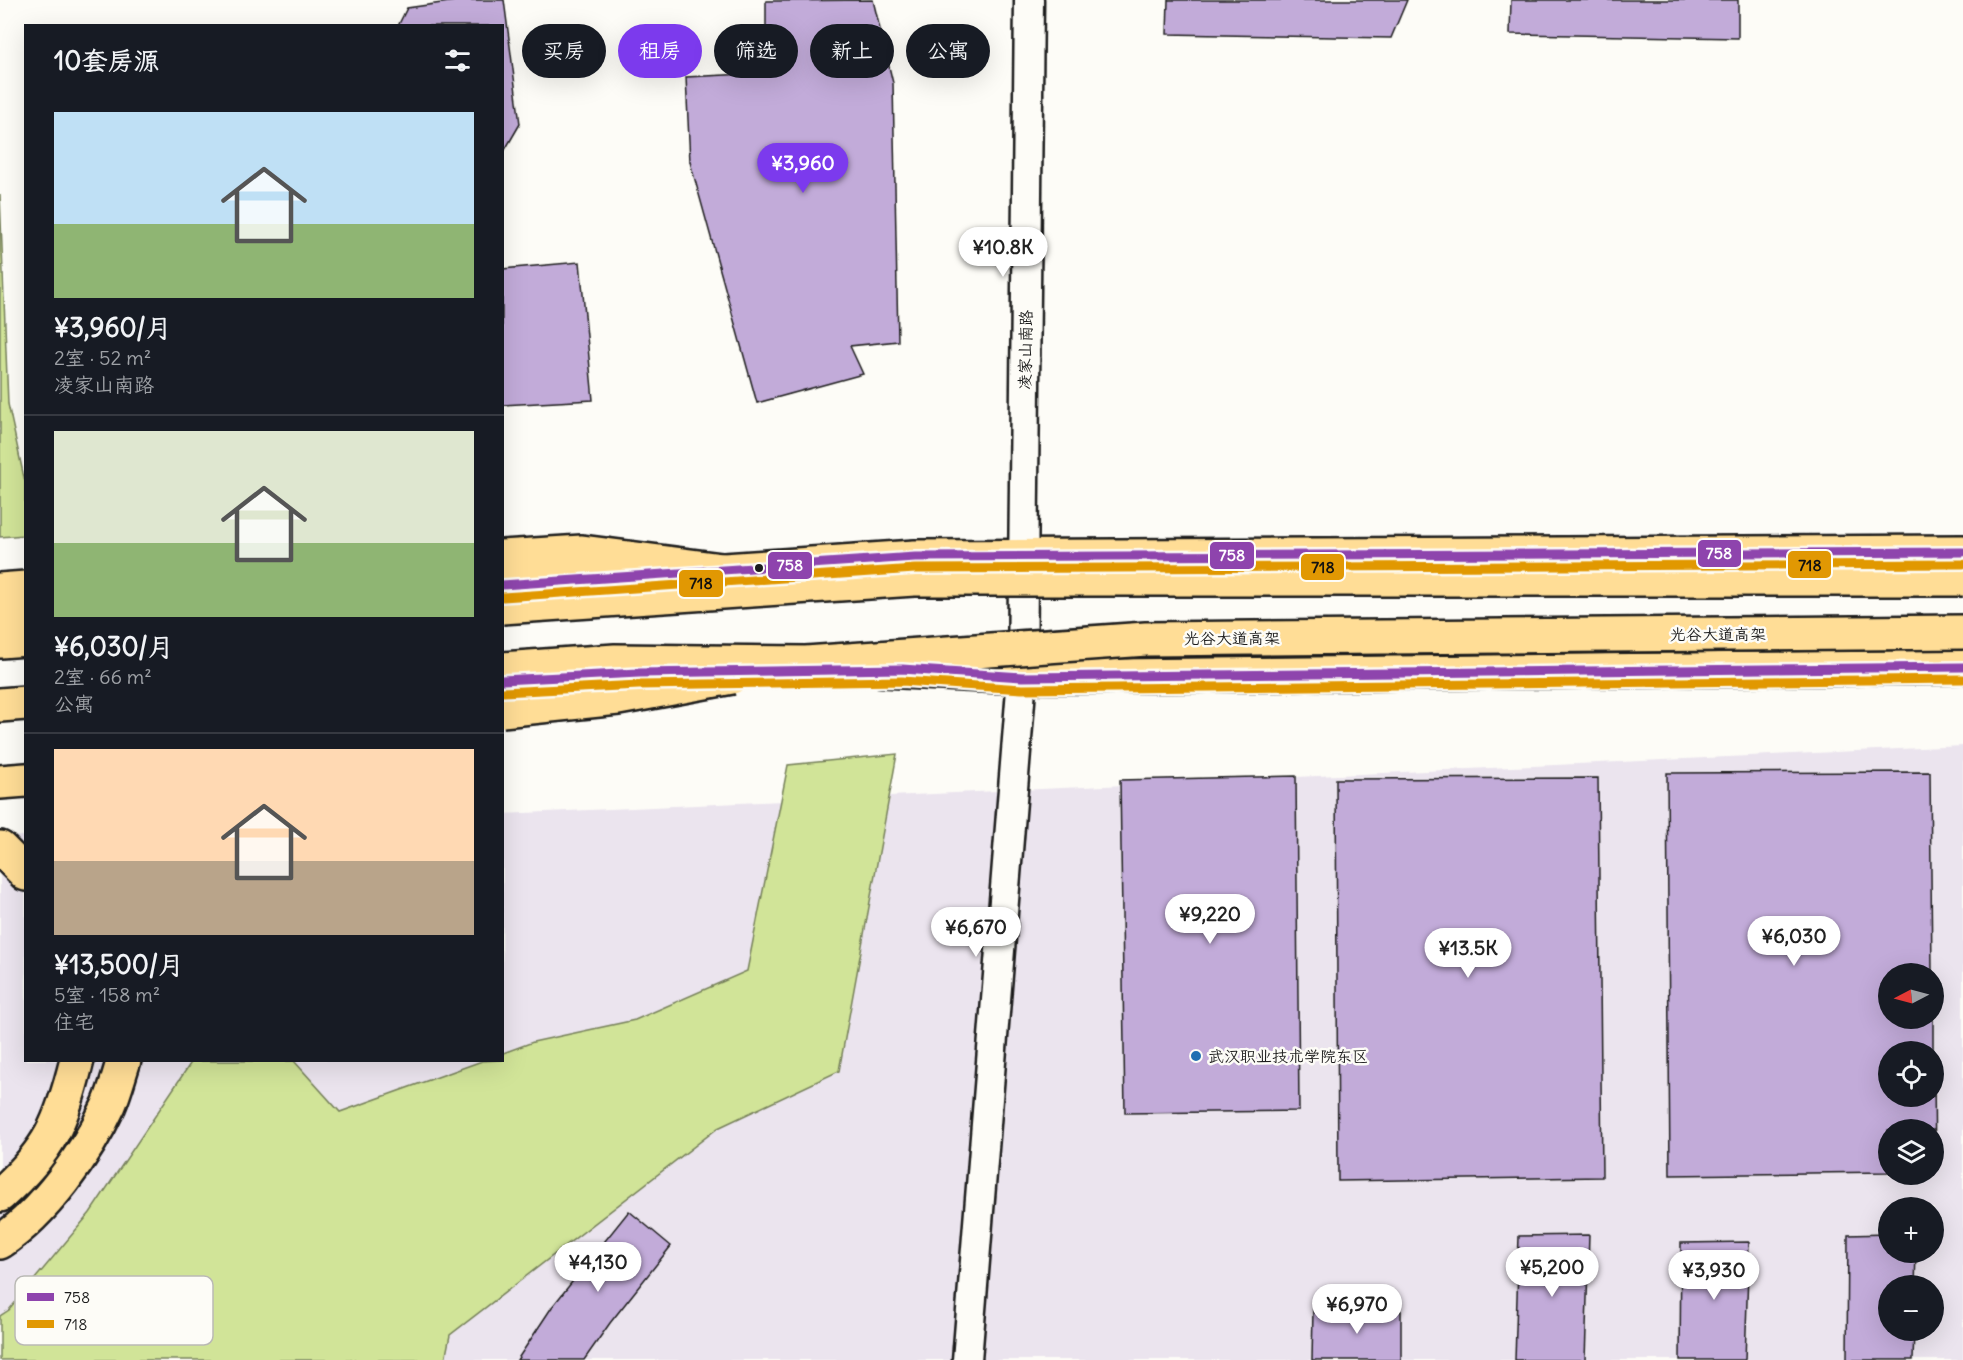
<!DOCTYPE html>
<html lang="zh">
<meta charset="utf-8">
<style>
:root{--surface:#171b24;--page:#20242c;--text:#f1f3f6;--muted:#9ea1a6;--line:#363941;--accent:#7c3aed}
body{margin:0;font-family:Delius,"LXGW WenKai TC",sans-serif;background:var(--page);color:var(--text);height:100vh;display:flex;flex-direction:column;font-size:22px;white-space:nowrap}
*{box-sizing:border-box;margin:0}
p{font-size:20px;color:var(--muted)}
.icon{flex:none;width:33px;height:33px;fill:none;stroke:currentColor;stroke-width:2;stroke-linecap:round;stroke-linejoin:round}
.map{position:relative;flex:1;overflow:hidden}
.sheet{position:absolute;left:24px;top:24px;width:480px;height:1038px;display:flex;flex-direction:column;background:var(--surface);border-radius:0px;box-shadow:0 6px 24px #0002}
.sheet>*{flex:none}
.banner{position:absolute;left:522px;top:24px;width:570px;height:54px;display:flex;gap:12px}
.needle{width:39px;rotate:264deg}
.fabs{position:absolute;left:1878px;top:963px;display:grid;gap:12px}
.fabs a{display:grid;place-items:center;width:66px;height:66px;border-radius:50%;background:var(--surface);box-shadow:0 6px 24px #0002;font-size:30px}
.price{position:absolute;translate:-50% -51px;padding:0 14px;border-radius:21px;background:#fff;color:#222;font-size:20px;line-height:39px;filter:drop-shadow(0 2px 3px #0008)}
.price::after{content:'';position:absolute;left:50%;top:36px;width:18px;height:14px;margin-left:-9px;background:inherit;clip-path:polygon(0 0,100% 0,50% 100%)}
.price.selected{background:var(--accent);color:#fff}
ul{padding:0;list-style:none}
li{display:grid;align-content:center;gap:12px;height:318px;padding:0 30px}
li+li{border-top:2px solid var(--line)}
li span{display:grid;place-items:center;height:186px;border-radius:0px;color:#555}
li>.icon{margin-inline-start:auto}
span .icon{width:108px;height:108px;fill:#fffc;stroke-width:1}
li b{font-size:26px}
h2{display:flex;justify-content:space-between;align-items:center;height:72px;padding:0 30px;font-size:26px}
.pill{padding:0 21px;border-radius:27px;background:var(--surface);box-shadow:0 6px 24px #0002;font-size:21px;line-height:54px}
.pill.selected{background:var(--accent);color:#fff}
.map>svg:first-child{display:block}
.built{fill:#ebe4ee;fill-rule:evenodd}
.green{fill:#d1e498;stroke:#76805a;stroke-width:1.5}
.building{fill:#c2abd9;stroke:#1c1c1c;stroke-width:1.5}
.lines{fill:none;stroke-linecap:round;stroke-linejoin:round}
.minor-casing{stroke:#1c1c1c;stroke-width:33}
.major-casing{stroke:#1c1c1c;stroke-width:38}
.highway-casing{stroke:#1c1c1c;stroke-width:38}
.minor{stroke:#fdfcf7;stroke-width:28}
.major{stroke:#ffdd96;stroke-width:33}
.highway{stroke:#ffdd96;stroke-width:33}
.highway-bridge-casing{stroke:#1c1c1c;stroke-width:38;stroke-linecap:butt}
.highway-bridge{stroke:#ffdd96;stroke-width:33}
.bus-1-casing{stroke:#fdfcf7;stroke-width:14}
.bus-2-casing{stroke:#fdfcf7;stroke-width:14}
.bus-1{stroke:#8e44ad;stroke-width:9}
.bus-2{stroke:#e19803;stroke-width:9}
.bus-dot{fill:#1c1c1c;stroke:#fdfcf7;stroke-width:2}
.poi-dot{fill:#1f6fb2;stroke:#fdfcf7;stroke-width:2}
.labels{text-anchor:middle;stroke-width:5;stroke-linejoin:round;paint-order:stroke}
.street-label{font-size:16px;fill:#1c1c1c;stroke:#fdfcf7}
.poi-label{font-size:16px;fill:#1c1c1c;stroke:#fdfcf7;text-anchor:start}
.key{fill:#fdfcf7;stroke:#bab9b5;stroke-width:1.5}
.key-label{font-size:16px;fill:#1c1c1c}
.line-badge{stroke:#fdfcf7;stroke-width:2}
.badge-label{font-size:16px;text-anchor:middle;font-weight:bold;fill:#fff}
.pale-badge-label{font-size:16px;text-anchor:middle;font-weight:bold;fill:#111}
</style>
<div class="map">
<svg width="1963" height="1360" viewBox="0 0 1963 1360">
<rect width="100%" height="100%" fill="#fdfcf7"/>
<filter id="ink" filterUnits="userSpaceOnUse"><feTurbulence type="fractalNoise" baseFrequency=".0167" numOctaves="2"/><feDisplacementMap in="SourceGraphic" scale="12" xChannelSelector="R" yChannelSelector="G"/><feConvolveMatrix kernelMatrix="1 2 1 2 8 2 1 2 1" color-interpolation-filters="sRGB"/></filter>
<g filter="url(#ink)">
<path class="built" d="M 1963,746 L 1963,1360 L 0,1360 L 0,837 L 25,836 L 26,1060 L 502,1060 L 503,814 ZM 1888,974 L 1934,974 L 1934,1018 L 1888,1018 ZM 1888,1052 L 1934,1052 L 1934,1096 L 1888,1096 ZM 1888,1130 L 1934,1130 L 1934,1174 L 1888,1174 ZM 1888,1208 L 1934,1208 L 1934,1252 L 1888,1252 ZM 1888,1286 L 1934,1286 L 1934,1330 L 1888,1330 Z"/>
<g class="green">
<polygon points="0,194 8,404 25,482 25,535 0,537"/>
<polygon points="897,754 839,1071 718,1128 450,1335 445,1360 0,1360 0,1316 9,1310 90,1213 192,1061 294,1061 340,1112 482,1061 502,1060 503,1053 533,1042 635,1020 747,971 788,765"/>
</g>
<g class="building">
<polygon points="463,0 504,0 520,124 502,155 502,26 398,26 407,8"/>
<polygon points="873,0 893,83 898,341 850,346 863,374 757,403 690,162 686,77 766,73 766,1"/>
<polygon points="1168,0 1407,0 1391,38 1167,34"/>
<polygon points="1511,0 1738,0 1738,38 1510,34"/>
<polygon points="580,262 593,400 502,405 502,269"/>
<polygon points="1930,772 1932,974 1888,974 1888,1018 1933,1018 1933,1052 1888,1052 1888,1096 1934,1096 1934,1077 1935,1171 1934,1130 1888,1130 1888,1172 1670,1175 1667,773"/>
<polygon points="1296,776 1299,1111 1125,1113 1120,780"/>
<polygon points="1598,778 1602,1177 1338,1181 1336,779"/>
<polygon points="629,1211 671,1246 610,1323 584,1360 517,1360 552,1307"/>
<polygon points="1888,1234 1888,1252 1916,1252 1915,1286 1888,1286 1888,1330 1914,1330 1913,1360 1847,1360 1848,1235"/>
<polygon points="1589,1235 1585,1360 1515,1360 1519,1236"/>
<polygon points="1749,1242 1745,1360 1680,1360 1681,1243"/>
<polygon points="1313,1310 1401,1311 1401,1360 1312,1360"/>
</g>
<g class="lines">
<g class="minor-casing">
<polyline id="minor" points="967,1360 1022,677 1029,0"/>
</g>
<g class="major-casing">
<g id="major">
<polyline points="502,585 915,557 1963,552"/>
<polyline points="0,619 26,617"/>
<polyline points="882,670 1022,677 1963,667"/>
</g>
</g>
<g class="highway-casing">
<g id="highway">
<polyline points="502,557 582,552 722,570"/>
<polyline points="0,590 26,588"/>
<polyline points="0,641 26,639"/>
<polyline points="0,705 26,703"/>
<polyline points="0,782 26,780"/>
<polyline points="0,848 26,874"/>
<path d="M 0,1195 C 50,1150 61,1124 77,1060"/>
<path d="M 0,1242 C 44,1213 87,1153 109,1105 C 115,1091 119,1075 124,1060"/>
</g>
</g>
<use href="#minor" class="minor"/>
<use href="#major" class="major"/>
<use href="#highway" class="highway"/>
<g class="highway-bridge-casing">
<g id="highway-bridge">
<polyline points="502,607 914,579 1963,579"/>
<polyline points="502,669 615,661 806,663 1146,639 1963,632"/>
<polyline points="502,710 618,698 732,677"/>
</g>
</g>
<use href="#highway-bridge" class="highway-bridge"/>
<g class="bus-1-casing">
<g id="bus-1">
<polyline points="502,585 915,557 1963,552"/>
<polyline points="502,680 639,673 902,669 1022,677 1963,667"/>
</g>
</g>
<g class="bus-2-casing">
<g id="bus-2">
<polyline points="503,597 915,569 1963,564"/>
<polyline points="503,692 639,685 902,681 1022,689 1963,679"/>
</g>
</g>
<use href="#bus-1" class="bus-1"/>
<use href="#bus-2" class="bus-2"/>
</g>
</g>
<circle class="bus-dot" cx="759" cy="568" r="5"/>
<circle class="poi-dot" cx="1196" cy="1056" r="6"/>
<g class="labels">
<g class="street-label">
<text transform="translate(1025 350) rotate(-89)" y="6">凌家山南路</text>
<text x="1718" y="640">光谷大道高架</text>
<text x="1232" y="644">光谷大道高架</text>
</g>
<g class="poi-label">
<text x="1208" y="1062">武汉职业技术学院东区</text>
</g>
</g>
<rect x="15" y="1276" width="198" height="69" rx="9" class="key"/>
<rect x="27" y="1293" width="27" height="8" fill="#8e44ad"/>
<rect x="27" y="1320" width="27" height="8" fill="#e19803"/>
<g class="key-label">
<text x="64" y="1303">758</text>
<text x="64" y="1330">718</text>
</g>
<g class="line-badge">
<rect x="1697" y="539" width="45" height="29" rx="6" fill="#8e44ad"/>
<rect x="1209" y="541" width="46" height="29" rx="6" fill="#8e44ad"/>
<rect x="1787" y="550" width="45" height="29" rx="6" fill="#e19803"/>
<rect x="767" y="551" width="46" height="29" rx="6" fill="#8e44ad"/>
<rect x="1300" y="553" width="45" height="28" rx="6" fill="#e19803"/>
<rect x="678" y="569" width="46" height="29" rx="6" fill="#e19803"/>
</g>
<g class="badge-label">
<text x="1719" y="559">758</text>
<text x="1232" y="561">758</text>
<text x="790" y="571">758</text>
</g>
<g class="pale-badge-label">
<text x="1810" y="571">718</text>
<text x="1323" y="573">718</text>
<text x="701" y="589">718</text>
</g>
</svg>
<div class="fabs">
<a><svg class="needle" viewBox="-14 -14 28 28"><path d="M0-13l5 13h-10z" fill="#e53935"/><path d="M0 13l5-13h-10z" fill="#9ea1a6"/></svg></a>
<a><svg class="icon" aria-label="locate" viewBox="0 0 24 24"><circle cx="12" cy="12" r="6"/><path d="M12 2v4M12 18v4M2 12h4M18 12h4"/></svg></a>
<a><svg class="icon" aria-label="layers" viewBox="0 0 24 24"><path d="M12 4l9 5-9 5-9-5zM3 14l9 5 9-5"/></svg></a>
<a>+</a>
<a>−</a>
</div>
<b class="price selected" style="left:803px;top:194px">¥3,960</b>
<b class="price" style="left:1003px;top:278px">¥10.8K</b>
<b class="price" style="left:1210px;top:945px">¥9,220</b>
<b class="price" style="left:976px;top:958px">¥6,670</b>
<b class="price" style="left:1794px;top:967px">¥6,030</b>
<b class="price" style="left:1468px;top:979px">¥13.5K</b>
<b class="price" style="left:598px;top:1293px">¥4,130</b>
<b class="price" style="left:1552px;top:1298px">¥5,200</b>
<b class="price" style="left:1714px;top:1301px">¥3,930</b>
<b class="price" style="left:1357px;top:1335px">¥6,970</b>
<div class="banner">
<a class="pill">买房</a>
<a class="pill selected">租房</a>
<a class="pill">筛选</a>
<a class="pill">新上</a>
<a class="pill">公寓</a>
</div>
<section class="sheet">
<h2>10套房源<svg class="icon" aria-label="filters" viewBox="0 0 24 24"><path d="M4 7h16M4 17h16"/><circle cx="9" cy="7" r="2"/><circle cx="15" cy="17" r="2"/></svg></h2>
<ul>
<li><span style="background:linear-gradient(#bfe0f5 60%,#8fb573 0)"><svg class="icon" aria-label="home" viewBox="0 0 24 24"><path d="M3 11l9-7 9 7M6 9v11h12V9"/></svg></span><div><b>¥3,960/月</b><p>2室 · 52 m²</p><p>凌家山南路</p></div></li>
<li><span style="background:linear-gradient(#dfe7d0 60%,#8fb573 0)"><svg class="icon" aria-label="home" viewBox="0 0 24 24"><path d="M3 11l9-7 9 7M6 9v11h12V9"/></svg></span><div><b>¥6,030/月</b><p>2室 · 66 m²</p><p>公寓</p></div></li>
<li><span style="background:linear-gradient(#ffd9b3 60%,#b9a48a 0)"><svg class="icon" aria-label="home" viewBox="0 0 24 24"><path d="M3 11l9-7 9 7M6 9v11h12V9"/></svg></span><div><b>¥13,500/月</b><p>5室 · 158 m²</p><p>住宅</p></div></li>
</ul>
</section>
</div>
